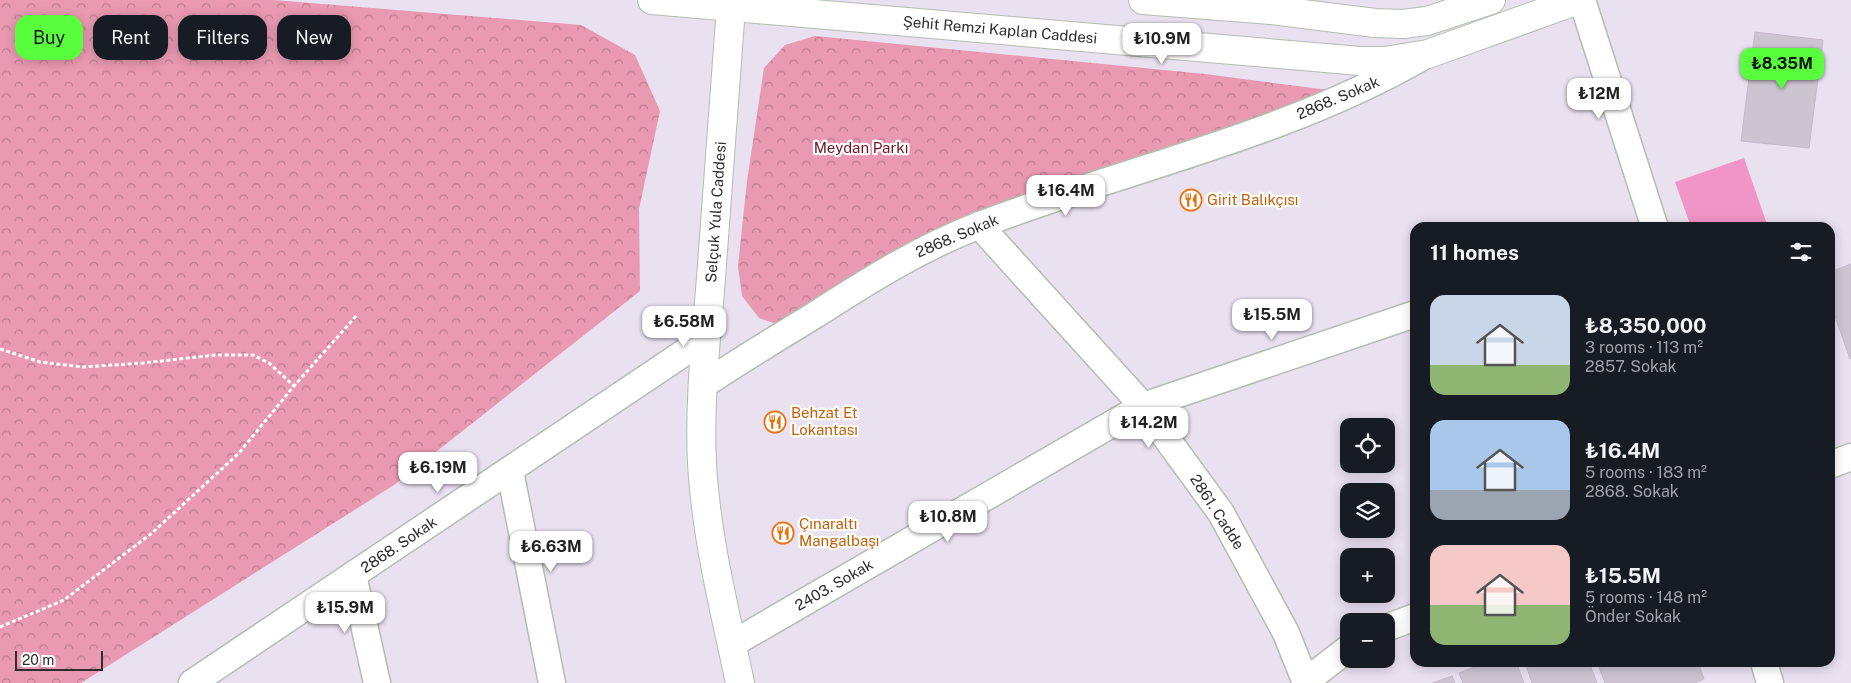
<!DOCTYPE html>
<meta charset="utf-8">
<style>
:root{--surface:#171b24;--page:#20242c;--text:#f1f3f6;--muted:#9ea1a6;--accent:#59ff3d}
body{margin:0;font-family:"Public Sans",sans-serif;background:var(--page);color:var(--text);height:100vh;display:flex;flex-direction:column;font-size:19px;white-space:nowrap}
*{box-sizing:border-box;margin:0}
p{font-size:16px;color:var(--muted)}
.icon{flex:none;width:28px;height:28px;fill:none;stroke:currentColor;stroke-width:2;stroke-linecap:round;stroke-linejoin:round}
.map{position:relative;flex:1;overflow:hidden}
.details{position:absolute;left:1410px;top:222px;width:425px;height:445px;display:flex;flex-direction:column;background:var(--surface);border-radius:15px;box-shadow:0 2px 12px #0003}
.details>*{flex:none}
.banner{position:absolute;left:15px;top:15px;width:475px;height:45px;display:flex;gap:10px}
.controls{position:absolute;left:1340px;top:418px;display:grid;gap:10px}
.controls a{display:grid;place-items:center;width:55px;height:55px;border-radius:10px;background:var(--surface);box-shadow:0 2px 12px #0003;font-size:25px}
.scale{position:absolute;left:15px;bottom:12px;width:88px;box-sizing:border-box;padding-left:5px;border:2px solid #2e2e2e;border-top:0;font-size:14px;line-height:18px;white-space:nowrap;color:#2e2e2e;-webkit-text-stroke:4px #fff;paint-order:stroke}
.price{position:absolute;translate:-50% -42px;padding:0 11px;border-radius:10px;background:#fff;color:#222;font-size:16px;line-height:32px;filter:drop-shadow(0 1px 2px #0008)}
.price::after{content:'';position:absolute;left:50%;top:30px;width:15px;height:11px;margin-left:-8px;background:inherit;clip-path:polygon(0 0,100% 0,50% 100%)}
.price.active{background:var(--accent);color:#111}
ul{padding:0;list-style:none}
li{display:flex;align-items:center;gap:15px;height:125px;padding:0 20px}
li span{display:grid;place-items:center;flex:none;width:140px;height:100px;border-radius:15px;color:#555}
li>.icon{margin-inline-start:auto}
span .icon{width:60px;height:60px;fill:#fffc;stroke-width:1}
li b{font-size:21px}
h2{display:flex;justify-content:space-between;align-items:center;height:60px;padding:0 20px;font-size:21px}
.pill{padding:0 18px;border-radius:15px;background:var(--surface);box-shadow:0 2px 12px #0003;font-size:18px;line-height:45px}
.pill.active{background:var(--accent);color:#111}
.map>svg:first-child{display:block}
.forest{fill:url(#forest-crowns)}
.pitch{fill:#f195c6}
.building{fill:#cdc4d2;stroke:#c6b9cc}
.lines{fill:none;stroke-linecap:round;stroke-linejoin:round}
.minor-casing{stroke:#b2beb0;stroke-width:29}
.tertiary-casing{stroke:#b2beb0;stroke-width:30}
.secondary-casing{stroke:#b2beb0;stroke-width:30}
.path{stroke:#fff;stroke-width:3;stroke-dasharray:4 2.5;stroke-linecap:butt}
.minor{stroke:#fff;stroke-width:26}
.tertiary{stroke:#fff;stroke-width:28}
.secondary{stroke:#fff;stroke-width:28}
.labels{text-anchor:middle;stroke-width:4.5;stroke-linejoin:round;paint-order:stroke}
.street-label{font-size:15px;fill:#2e2e2e;stroke:#fff}
.park-label{font-size:15px;fill:#721625;stroke:#fff}
.food-label{font-size:15px;fill:#c56008;stroke:#fff;text-anchor:start}
</style>
<div class="map">
<svg width="1851" height="683" viewBox="0 0 1851 683">
<defs>
<pattern id="forest-crowns" width="20" height="18" patternUnits="userSpaceOnUse" patternTransform="scale(1.25)"><rect width="20" height="18" fill="#e999b1"/><path d="M2 6a3 3 0 1 1 6 0M12 15a3 3 0 1 1 6 0" fill="none" stroke="#bd7d90"/></pattern>
</defs>
<rect width="100%" height="100%" fill="#e9e0f0"/>
<g class="forest">
<polygon points="0,0 274,0 581,25 635,55 660,111 639,209 640,291 394,485 81,683 0,683"/>
<polygon points="815,36 1205,74 1336,91 1079,181 785,327 759,318 742,296 738,266 747,181 764,68 785,45"/>
</g>
<polygon class="pitch" points="1744,158 1768,227 1691,227 1675,182"/>
<g class="building">
<polygon points="1755,32 1823,40 1809,148 1741,141"/>
<polygon points="1851,264 1851,358 1850,359 1830,302 1830,272"/>
<polygon points="1487,662 1516,662 1524,683 1463,683 1459,673"/>
<polygon points="1525,662 1589,662 1597,683 1532,683"/>
<polygon points="1597,662 1698,662 1704,679 1695,683 1605,683"/>
<polygon points="1452,676 1455,683 1432,683"/>
</g>
<g class="lines">
<g class="minor-casing">
<g id="minor">
<polyline points="1582,0 1655,228"/>
<polyline points="979,225 1143,406 1221,513 1286,633 1306,683"/>
<path d="M 703,385 C 740,361 777,338 815,315 C 868,281 920,248 980,225 C 1127,168 1286,136 1424,56"/>
<polyline points="1830,465 1851,457"/>
<polyline points="510,471 552,683"/>
<polyline points="353,575 377,683"/>
<polyline points="1386,628 1415,617"/>
<polyline points="732,644 1143,406 1415,314"/>
<polyline points="1764,662 1770,683"/>
<polyline points="1306,681 1349,648"/>
<polyline points="192,683 706,338"/>
</g>
</g>
<g class="tertiary-casing">
<path id="tertiary" d="M 731,7 C 724,97 718,188 711,278 C 706,340 699,402 702,463 C 706,538 725,611 740,683"/>
</g>
<g class="secondary-casing">
<g id="secondary">
<polyline points="652,0 1360,61 1385,61 1428,54 1578,0"/>
<polyline points="1143,0 1271,10 1375,23 1403,24 1427,21 1491,0"/>
</g>
</g>
<g class="path">
<polyline points="0,349 40,362 83,367 143,363 216,355 253,355 269,363 294,386"/>
<polyline points="0,627 64,600 152,533 239,453 294,386 357,315"/>
</g>
<use href="#minor" class="minor"/>
<use href="#tertiary" class="tertiary"/>
<use href="#secondary" class="secondary"/>
</g>
<defs>
<g id="restaurant-ring" transform="scale(1.125)"><circle r="9.5" fill="#fff" stroke="#e8710a" stroke-width="1.5"/><path d="M-5-6h1v4h1v-4h1v4h1v-4h1v5L-1.5 .5V6h-2V.5L-5-1ZM5-6V6H3V1.5H1.5Q1.5-4 5-6Z" fill="#e8710a"/></g>
</defs>
<g fill-rule="evenodd">
<use href="#restaurant-ring" x="1191" y="200"/>
<use href="#restaurant-ring" x="775" y="422"/>
<use href="#restaurant-ring" x="783" y="533"/>
</g>
<g class="labels">
<g class="street-label">
<text transform="translate(1000 30) rotate(5)" y="5">Şehit Remzi Kaplan Caddesi</text>
<text transform="translate(1338 98) rotate(-23)" y="5">2868. Sokak</text>
<text transform="translate(716 212) rotate(-86)" y="5">Selçuk Yula Caddesi</text>
<text transform="translate(957 236) rotate(-23)" y="5">2868. Sokak</text>
<text transform="translate(1217 512) rotate(57)" y="5">2861. Cadde</text>
<text transform="translate(399 545) rotate(-34)" y="5">2868. Sokak</text>
<text transform="translate(834 585) rotate(-30)" y="5">2403. Sokak</text>
</g>
<g class="park-label">
<text x="861" y="153">Meydan Parkı</text>
</g>
<g class="food-label">
<text x="1207" y="205">Girit Balıkçısı</text>
<text x="791" y="418">Behzat Et<tspan x="791" dy="17">Lokantası</tspan></text>
<text x="799" y="529">Çınaraltı<tspan x="799" dy="17">Mangalbaşı</tspan></text>
</g>
</g>
</svg>
<div class="controls">
<a><svg class="icon" aria-label="locate" viewBox="0 0 24 24"><circle cx="12" cy="12" r="6"/><path d="M12 2v4M12 18v4M2 12h4M18 12h4"/></svg></a>
<a><svg class="icon" aria-label="layers" viewBox="0 0 24 24"><path d="M12 4l9 5-9 5-9-5zM3 14l9 5 9-5"/></svg></a>
<a>+</a>
<a>−</a>
</div>
<div class="scale">20 m</div>
<b class="price" style="left:1162px;top:65px">₺10.9M</b>
<b class="price active" style="left:1782px;top:90px">₺8.35M</b>
<b class="price" style="left:1599px;top:120px">₺12M</b>
<b class="price" style="left:1066px;top:217px">₺16.4M</b>
<b class="price" style="left:1272px;top:341px">₺15.5M</b>
<b class="price" style="left:684px;top:348px">₺6.58M</b>
<b class="price" style="left:1149px;top:449px">₺14.2M</b>
<b class="price" style="left:438px;top:494px">₺6.19M</b>
<b class="price" style="left:948px;top:543px">₺10.8M</b>
<b class="price" style="left:551px;top:573px">₺6.63M</b>
<b class="price" style="left:345px;top:634px">₺15.9M</b>
<div class="banner">
<a class="pill active">Buy</a>
<a class="pill">Rent</a>
<a class="pill">Filters</a>
<a class="pill">New</a>
</div>
<section class="details">
<h2>11 homes<svg class="icon" aria-label="filters" viewBox="0 0 24 24"><path d="M4 7h16M4 17h16"/><circle cx="9" cy="7" r="2"/><circle cx="15" cy="17" r="2"/></svg></h2>
<ul>
<li><span style="background:linear-gradient(#c9d6e8 70%,#8fb573 0)"><svg class="icon" aria-label="home" viewBox="0 0 24 24"><path d="M3 11l9-7 9 7M6 9v11h12V9"/></svg></span><div><b>₺8,350,000</b><p>3 rooms · 113 m²</p><p>2857. Sokak</p></div></li>
<li><span style="background:linear-gradient(#a9c7e8 70%,#9aa5b1 0)"><svg class="icon" aria-label="home" viewBox="0 0 24 24"><path d="M3 11l9-7 9 7M6 9v11h12V9"/></svg></span><div><b>₺16.4M</b><p>5 rooms · 183 m²</p><p>2868. Sokak</p></div></li>
<li><span style="background:linear-gradient(#f6c9c9 60%,#8fb573 0)"><svg class="icon" aria-label="home" viewBox="0 0 24 24"><path d="M3 11l9-7 9 7M6 9v11h12V9"/></svg></span><div><b>₺15.5M</b><p>5 rooms · 148 m²</p><p>Önder Sokak</p></div></li>
</ul>
</section>
</div>
